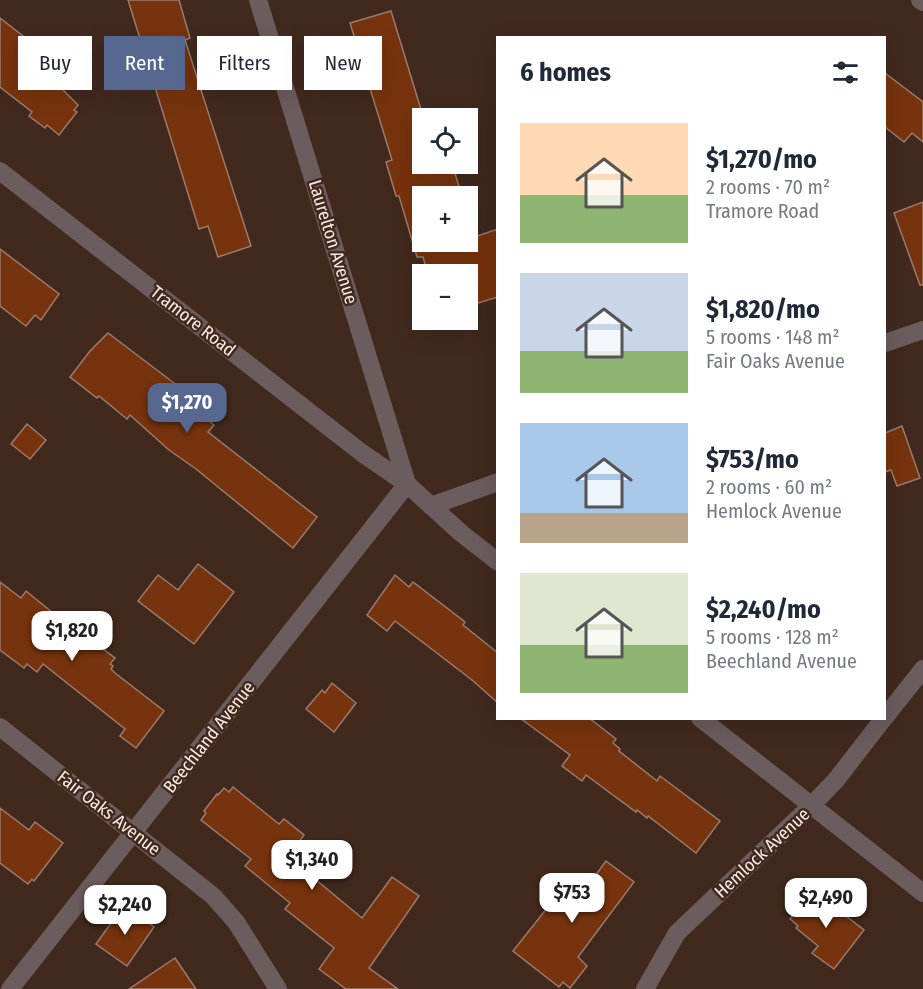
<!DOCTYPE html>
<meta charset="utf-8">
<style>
:root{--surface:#fff;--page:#f2f2f3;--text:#1f2937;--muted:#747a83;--accent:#566890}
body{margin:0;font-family:"Fira Sans Condensed",sans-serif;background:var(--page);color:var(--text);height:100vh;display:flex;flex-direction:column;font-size:22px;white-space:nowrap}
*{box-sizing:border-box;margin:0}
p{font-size:20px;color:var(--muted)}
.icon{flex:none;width:33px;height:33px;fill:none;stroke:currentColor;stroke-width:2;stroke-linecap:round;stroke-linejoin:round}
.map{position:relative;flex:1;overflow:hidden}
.sheet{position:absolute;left:496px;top:36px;width:390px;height:684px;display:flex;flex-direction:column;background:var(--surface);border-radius:0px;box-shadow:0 6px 24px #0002}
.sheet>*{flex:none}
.guide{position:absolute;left:18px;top:36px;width:388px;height:54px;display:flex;gap:12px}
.buttons{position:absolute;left:412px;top:108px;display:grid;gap:12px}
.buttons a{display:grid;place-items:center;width:66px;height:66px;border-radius:0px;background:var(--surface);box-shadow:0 6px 24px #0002;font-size:30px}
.price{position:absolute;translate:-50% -51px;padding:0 14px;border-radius:12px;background:#fff;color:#222;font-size:20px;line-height:39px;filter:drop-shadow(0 2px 3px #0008)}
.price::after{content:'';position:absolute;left:50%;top:36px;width:18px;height:14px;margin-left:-9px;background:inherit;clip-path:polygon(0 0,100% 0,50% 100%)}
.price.active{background:var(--accent);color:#fff}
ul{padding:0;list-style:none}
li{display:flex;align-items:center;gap:18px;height:150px;padding:0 24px}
li span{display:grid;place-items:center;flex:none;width:168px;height:120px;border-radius:0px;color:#555}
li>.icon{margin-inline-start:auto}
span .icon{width:72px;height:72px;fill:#fffc;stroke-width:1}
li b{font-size:26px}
h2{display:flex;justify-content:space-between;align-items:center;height:72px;padding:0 24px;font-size:26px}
.tag{padding:0 21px;border-radius:0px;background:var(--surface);box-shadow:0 6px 24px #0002;font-size:21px;line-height:54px}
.tag.active{background:var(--accent);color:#fff}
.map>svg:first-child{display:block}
.building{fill:#77330d;stroke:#997c6e;stroke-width:1.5}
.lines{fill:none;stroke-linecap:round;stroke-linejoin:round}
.minor{stroke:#6b5c5d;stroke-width:18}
.tertiary{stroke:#6b5c5d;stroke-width:18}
.labels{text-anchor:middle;stroke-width:5;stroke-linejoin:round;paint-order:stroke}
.street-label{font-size:18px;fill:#fcebe4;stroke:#42291e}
</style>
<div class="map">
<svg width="923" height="989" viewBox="0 0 923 989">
<rect width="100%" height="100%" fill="#42291e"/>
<g class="building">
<polygon points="128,0 179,0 190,38 185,40 251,246 218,257 208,226 199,229"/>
<polygon points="391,11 423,116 423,164 452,164 462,196 423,196 423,242 468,242 468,239 498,229 498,297 468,306 468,274 428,274 423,257 417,257 399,196 396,196 386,162 392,160 350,23"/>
<polygon points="0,18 54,60 59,53 79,68 63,90 78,105 74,110 77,112 59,135 47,125 45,128 29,116 32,112 0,87"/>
<polygon points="885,73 923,102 923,142 912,133 904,142 885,127"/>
<polygon points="923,202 923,285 920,285 894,213"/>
<polygon points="0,249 59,294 41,320 35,315 26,326 0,306"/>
<polygon points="108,333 182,389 176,396 214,425 208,432 317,517 293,548 196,469 169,450 130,415 127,419 99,396 97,398 70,377 90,351"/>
<polygon points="27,424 46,440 30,459 11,444"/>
<polygon points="902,426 920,478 897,486 891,470 885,472 885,433"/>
<polygon points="198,564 234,592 194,644 138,601 158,575 178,590"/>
<polygon points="395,575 409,587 413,582 465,622 463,625 498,653 498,703 472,680 395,621 387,631 367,615"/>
<polygon points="0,582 21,598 26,591 85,639 87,637 115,658 110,664 113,666 111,669 115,673 164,711 136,748 120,736 125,729 43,664 37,672 27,664 24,668 0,650"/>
<polygon points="332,683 356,703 334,732 306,709 322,690 325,693"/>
<polygon points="520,718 589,718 616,739 613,743 620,749 619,751 657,781 660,776 720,821 696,853 648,816 647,818 637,810 636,812 586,775 582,781 562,766 570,755"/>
<polygon points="233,787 279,824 284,819 304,835 298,843 302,846 292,860 362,918 392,877 419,896 369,968 398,989 346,989 319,969 334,948 285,909 290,903 245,866 251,859 201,820 206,813 204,811 217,794 218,795 224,788 229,792"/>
<polygon points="0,808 29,830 35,822 63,843 34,881 32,879 28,884 0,863"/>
<polygon points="606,861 634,882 578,957 587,966 570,988 563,982 559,987 513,951 555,898 548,892 562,874 584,891"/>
<polygon points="810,892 819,899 821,897 864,930 834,969 812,953 818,946 796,928 798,926 790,919"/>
<polygon points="124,905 154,927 127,966 96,944"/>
<polygon points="175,958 196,989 129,989"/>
</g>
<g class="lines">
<g class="minor">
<polyline points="0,171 362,453 407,484 461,533 498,562"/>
<polyline points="885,343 923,330"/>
<polyline points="431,506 498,482"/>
<polyline points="885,717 923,669"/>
<polyline points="700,718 923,893"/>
<polyline points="0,727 213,896 236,922 278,989"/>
<polyline points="10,989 407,484 258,0"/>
<polyline points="645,989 677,933 812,805 836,780 884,718"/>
</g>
<polyline class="tertiary" points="920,0 923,2"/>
</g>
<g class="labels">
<g class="street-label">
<text transform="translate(333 242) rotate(73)" y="6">Laurelton Avenue</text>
<text transform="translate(193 321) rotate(38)" y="6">Tramore Road</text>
<text transform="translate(209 737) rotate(-52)" y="6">Beechland Avenue</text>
<text transform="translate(109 813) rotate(38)" y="6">Fair Oaks Avenue</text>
<text transform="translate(762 853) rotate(-43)" y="6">Hemlock Avenue</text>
</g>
</g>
</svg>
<div class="buttons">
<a><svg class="icon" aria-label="locate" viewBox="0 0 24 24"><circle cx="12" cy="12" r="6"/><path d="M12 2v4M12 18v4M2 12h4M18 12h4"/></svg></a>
<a>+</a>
<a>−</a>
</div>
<b class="price active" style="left:187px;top:434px">$1,270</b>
<b class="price" style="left:72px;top:662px">$1,820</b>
<b class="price" style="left:312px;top:891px">$1,340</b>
<b class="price" style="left:572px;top:924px">$753</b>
<b class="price" style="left:826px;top:929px">$2,490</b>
<b class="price" style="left:125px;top:936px">$2,240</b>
<div class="guide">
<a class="tag">Buy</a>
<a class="tag active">Rent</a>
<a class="tag">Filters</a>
<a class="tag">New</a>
</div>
<section class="sheet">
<h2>6 homes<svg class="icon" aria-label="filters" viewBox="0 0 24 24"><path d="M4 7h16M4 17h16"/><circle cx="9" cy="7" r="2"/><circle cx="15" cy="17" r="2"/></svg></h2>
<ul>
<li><span style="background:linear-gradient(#ffd9b3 60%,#8fb573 0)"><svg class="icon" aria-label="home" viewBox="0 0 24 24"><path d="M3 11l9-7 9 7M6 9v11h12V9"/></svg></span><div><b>$1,270/mo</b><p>2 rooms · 70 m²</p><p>Tramore Road</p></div></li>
<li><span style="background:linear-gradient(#c9d6e8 65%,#8fb573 0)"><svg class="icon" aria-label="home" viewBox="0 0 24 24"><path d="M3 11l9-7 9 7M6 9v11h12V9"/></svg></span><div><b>$1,820/mo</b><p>5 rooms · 148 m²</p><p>Fair Oaks Avenue</p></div></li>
<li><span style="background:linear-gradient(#a9c7e8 75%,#b9a48a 0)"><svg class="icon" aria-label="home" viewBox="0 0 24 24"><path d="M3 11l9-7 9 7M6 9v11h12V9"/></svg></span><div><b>$753/mo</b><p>2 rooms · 60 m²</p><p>Hemlock Avenue</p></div></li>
<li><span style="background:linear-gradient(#dfe7d0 60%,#8fb573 0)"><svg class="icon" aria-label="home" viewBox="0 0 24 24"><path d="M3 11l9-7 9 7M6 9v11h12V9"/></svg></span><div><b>$2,240/mo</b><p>5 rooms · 128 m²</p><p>Beechland Avenue</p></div></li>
</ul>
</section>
</div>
